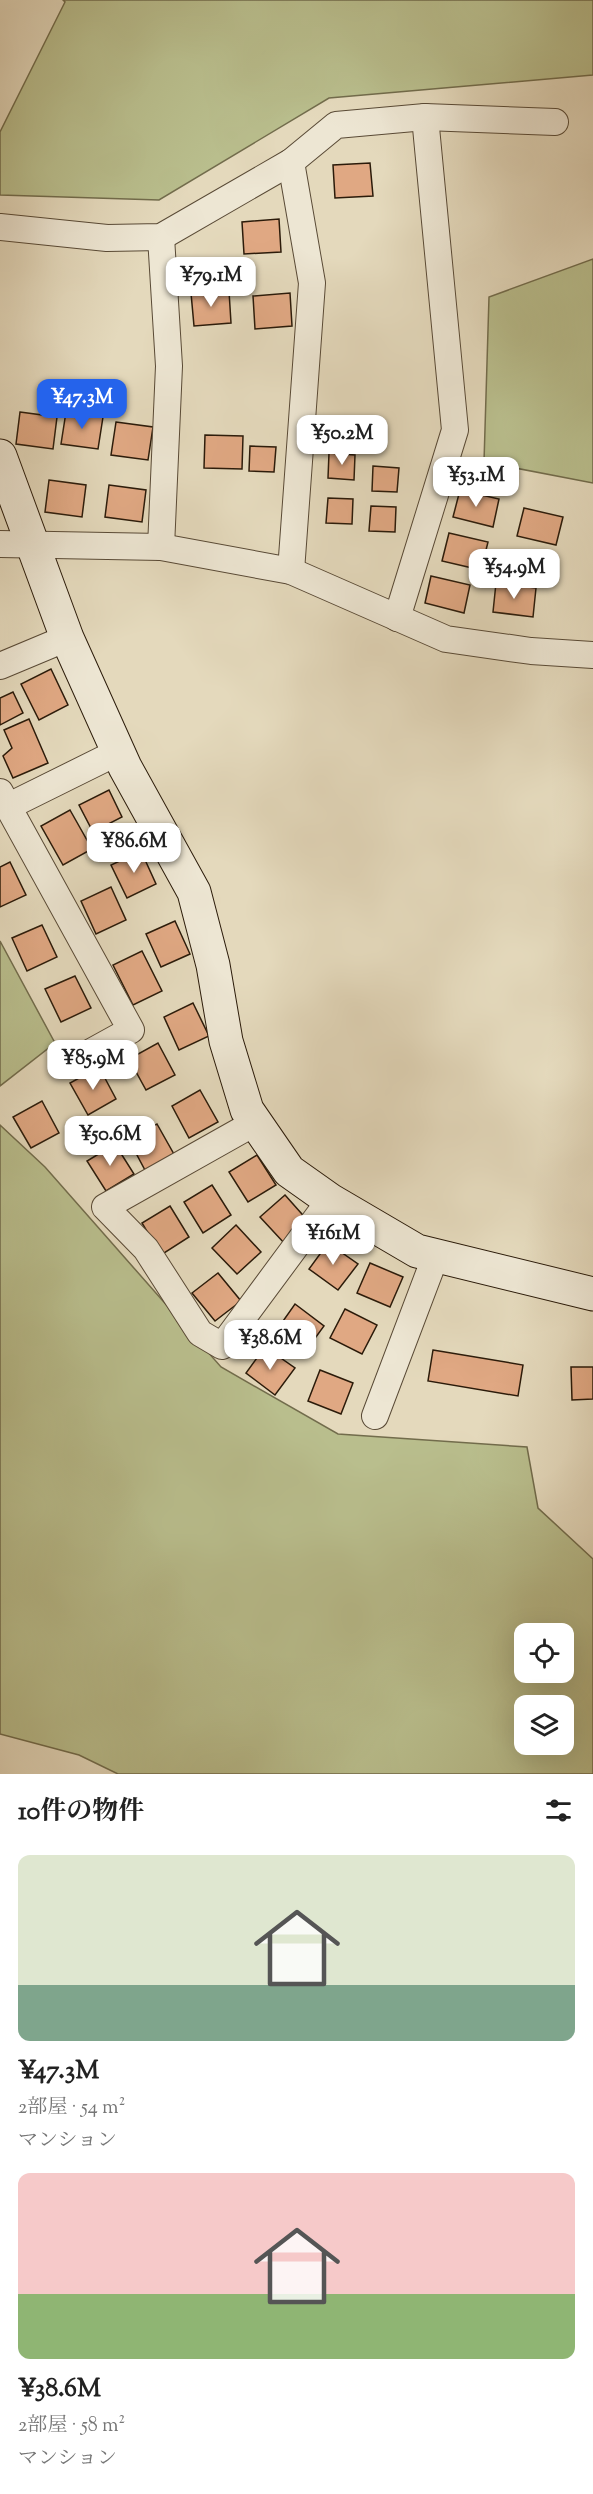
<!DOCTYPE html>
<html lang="ja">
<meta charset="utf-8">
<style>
:root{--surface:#fff;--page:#f2f2f2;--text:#222;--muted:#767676;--accent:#2563eb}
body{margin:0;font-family:"Sorts Mill Goudy","Noto Serif JP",serif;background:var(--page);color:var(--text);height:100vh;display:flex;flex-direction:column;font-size:22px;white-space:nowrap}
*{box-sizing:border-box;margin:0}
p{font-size:20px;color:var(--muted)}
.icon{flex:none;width:33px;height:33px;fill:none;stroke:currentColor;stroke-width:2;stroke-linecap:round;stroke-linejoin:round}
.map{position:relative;height:1774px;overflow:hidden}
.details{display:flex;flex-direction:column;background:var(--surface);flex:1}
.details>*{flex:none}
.tools{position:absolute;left:514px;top:1623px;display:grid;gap:12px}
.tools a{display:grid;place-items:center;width:60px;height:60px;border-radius:12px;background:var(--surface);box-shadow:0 6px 24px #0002;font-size:30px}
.price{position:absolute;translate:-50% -51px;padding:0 14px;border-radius:12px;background:#fff;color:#222;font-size:20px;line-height:39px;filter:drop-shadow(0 2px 3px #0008)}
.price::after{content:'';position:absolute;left:50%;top:36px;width:18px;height:14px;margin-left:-9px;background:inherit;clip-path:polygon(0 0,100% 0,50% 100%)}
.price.selected{background:var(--accent);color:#fff}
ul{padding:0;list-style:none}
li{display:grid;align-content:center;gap:12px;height:318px;padding:0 18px}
li span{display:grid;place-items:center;height:186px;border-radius:12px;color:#555}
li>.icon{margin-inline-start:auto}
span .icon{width:108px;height:108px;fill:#fffc;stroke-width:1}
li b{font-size:26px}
h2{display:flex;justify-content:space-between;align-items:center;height:72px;padding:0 18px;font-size:26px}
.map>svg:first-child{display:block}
.green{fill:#b9be8d;stroke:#726c4c;stroke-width:1.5;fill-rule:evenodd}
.building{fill:#e0a883;stroke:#2b1b0a;stroke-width:1.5}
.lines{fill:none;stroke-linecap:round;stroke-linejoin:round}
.street-casing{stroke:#594a36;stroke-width:28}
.secondary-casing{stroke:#2b1b0a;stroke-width:35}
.street{stroke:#ede6d3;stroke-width:26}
.secondary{stroke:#ede6d3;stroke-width:33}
</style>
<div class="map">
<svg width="593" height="1774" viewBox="0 0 593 1774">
<rect width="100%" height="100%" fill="#e4d9bc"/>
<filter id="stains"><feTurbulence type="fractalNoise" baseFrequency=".00333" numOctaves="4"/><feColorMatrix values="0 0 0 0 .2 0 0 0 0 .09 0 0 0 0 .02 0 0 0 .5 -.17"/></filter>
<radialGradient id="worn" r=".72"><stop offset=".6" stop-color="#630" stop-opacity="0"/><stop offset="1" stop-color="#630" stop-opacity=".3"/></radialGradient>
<g class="green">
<polygon points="63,0 593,0 593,75 329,98 159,200 0,195 0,132 65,2"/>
<polygon points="593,259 593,483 484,462 489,297"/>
<polygon points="0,941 55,1043 0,1086"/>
<path d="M 0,1125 L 45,1167 L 221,1367 L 338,1434 L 527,1447 L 538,1508 L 593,1559 L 593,1774 L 118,1774 L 79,1755 L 0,1734 ZM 525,1634 L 564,1634 L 564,1672 L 525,1672 ZM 525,1706 L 564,1706 L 564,1744 L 525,1744 Z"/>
</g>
<g class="building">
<polygon points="370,163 373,196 335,198 333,165"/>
<polygon points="279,219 281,252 244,254 242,222"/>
<polygon points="229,291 231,323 194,326 191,293"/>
<polygon points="290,293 292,326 255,329 253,296"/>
<polygon points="20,412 57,417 53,449 16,444"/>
<polygon points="66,412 103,417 98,449 61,444"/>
<polygon points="116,422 153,427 148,460 111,455"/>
<polygon points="205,435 243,436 242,469 204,468"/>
<polygon points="250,446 276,447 274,472 249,471"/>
<polygon points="329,453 355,455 354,480 328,478"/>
<polygon points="373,466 399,468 397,492 372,491"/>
<polygon points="49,480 86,485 82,517 45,512"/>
<polygon points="109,485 146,490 142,522 105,517"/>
<polygon points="460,490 499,499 493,527 453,517"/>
<polygon points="328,498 353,499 352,524 326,523"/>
<polygon points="371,506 396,507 395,532 369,531"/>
<polygon points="524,508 563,517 556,545 517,536"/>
<polygon points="449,533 488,542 481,570 442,561"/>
<polygon points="431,576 470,585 464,613 425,603"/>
<polygon points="496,583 536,588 533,617 493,612"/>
<polygon points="51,669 68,705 39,720 21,684"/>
<polygon points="13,692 23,713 0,725 0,698"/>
<polygon points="29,719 48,763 13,778 3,756 12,748 4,730"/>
<polygon points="109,790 122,817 93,832 79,805"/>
<polygon points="70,810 92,849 63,865 41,826"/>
<polygon points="141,851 156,884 127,898 111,865"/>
<polygon points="10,862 26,895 0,907 0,867"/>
<polygon points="111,887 126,920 96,934 81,901"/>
<polygon points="175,921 190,954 161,967 146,934"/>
<polygon points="42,925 57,957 27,971 12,938"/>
<polygon points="142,951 162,991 133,1005 113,965"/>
<polygon points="75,976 91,1008 61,1022 45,989"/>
<polygon points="193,1003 209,1036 179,1050 164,1017"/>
<polygon points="158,1043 175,1075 146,1090 129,1059"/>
<polygon points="99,1067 116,1099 88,1115 70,1083"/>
<polygon points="200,1090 218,1122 189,1138 172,1106"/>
<polygon points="42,1101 59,1133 31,1148 13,1117"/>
<polygon points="157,1124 175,1156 146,1172 129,1140"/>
<polygon points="115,1144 134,1174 106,1191 87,1161"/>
<polygon points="257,1155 276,1185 248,1202 229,1172"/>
<polygon points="212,1185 231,1215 203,1233 184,1202"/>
<polygon points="285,1195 309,1222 285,1244 260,1217"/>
<polygon points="170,1206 189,1237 161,1255 142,1223"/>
<polygon points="236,1225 261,1252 237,1274 212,1248"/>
<polygon points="328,1243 358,1264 338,1290 309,1269"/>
<polygon points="370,1263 403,1277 390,1307 357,1293"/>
<polygon points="218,1273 241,1301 215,1321 192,1293"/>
<polygon points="295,1304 324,1326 305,1352 276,1331"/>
<polygon points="345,1309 377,1325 362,1354 330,1338"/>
<polygon points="265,1347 295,1368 275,1395 246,1373"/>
<polygon points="433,1350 523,1365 518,1396 428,1381"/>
<polygon points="571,1367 593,1367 593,1399 572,1400"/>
<polygon points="320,1370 353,1383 341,1414 308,1401"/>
</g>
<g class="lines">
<g class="street-casing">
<g id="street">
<polyline points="0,227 107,238 161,237 291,162 336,125 425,117 555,122"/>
<polyline points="161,237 169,366 161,547"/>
<polyline points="0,544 161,547 291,571 446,639 531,651 593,655"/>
<polyline points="291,571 312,283 291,162"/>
<polyline points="397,618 455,430 425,117"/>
<polyline points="0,666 67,638"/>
<polyline points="0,792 131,1030 73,1062"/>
<polyline points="7,807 118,752"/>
<polyline points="256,1122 105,1207 146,1249 200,1333 222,1346 330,1200"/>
<polyline points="375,1416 436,1255"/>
</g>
</g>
<g class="secondary-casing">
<polyline id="secondary" points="0,456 67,638 125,767 194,892 213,965 226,1041 247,1110 289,1171 330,1200 417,1251 593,1294"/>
</g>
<use href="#street" class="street"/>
<use href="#secondary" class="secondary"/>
</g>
<rect width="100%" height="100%" filter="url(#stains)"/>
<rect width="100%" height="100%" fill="url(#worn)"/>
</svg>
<div class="tools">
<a><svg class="icon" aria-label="locate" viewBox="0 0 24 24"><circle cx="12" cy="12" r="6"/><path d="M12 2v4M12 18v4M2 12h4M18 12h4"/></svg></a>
<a><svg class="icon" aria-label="layers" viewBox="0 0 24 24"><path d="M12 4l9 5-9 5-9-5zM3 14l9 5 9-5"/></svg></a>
</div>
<b class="price" style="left:211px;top:308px">¥79.1M</b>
<b class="price selected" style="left:82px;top:430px">¥47.3M</b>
<b class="price" style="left:342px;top:466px">¥50.2M</b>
<b class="price" style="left:476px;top:508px">¥53.1M</b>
<b class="price" style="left:514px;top:600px">¥54.9M</b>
<b class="price" style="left:134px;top:874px">¥86.6M</b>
<b class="price" style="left:93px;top:1091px">¥85.9M</b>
<b class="price" style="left:110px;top:1167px">¥50.6M</b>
<b class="price" style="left:333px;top:1266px">¥161M</b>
<b class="price" style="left:270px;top:1371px">¥38.6M</b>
</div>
<section class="details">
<h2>10件の物件<svg class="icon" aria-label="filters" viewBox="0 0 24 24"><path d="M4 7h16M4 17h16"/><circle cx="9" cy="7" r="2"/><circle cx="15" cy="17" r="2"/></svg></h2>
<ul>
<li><span style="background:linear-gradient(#dfe7d0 70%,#7fa58c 0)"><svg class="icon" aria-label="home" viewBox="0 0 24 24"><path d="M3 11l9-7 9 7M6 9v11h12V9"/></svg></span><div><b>¥47.3M</b><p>2部屋 · 54 m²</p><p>マンション</p></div></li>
<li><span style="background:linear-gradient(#f6c9c9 65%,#8fb573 0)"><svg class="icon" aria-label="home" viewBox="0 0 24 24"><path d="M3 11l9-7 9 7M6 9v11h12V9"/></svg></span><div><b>¥38.6M</b><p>2部屋 · 58 m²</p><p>マンション</p></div></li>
</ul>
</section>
